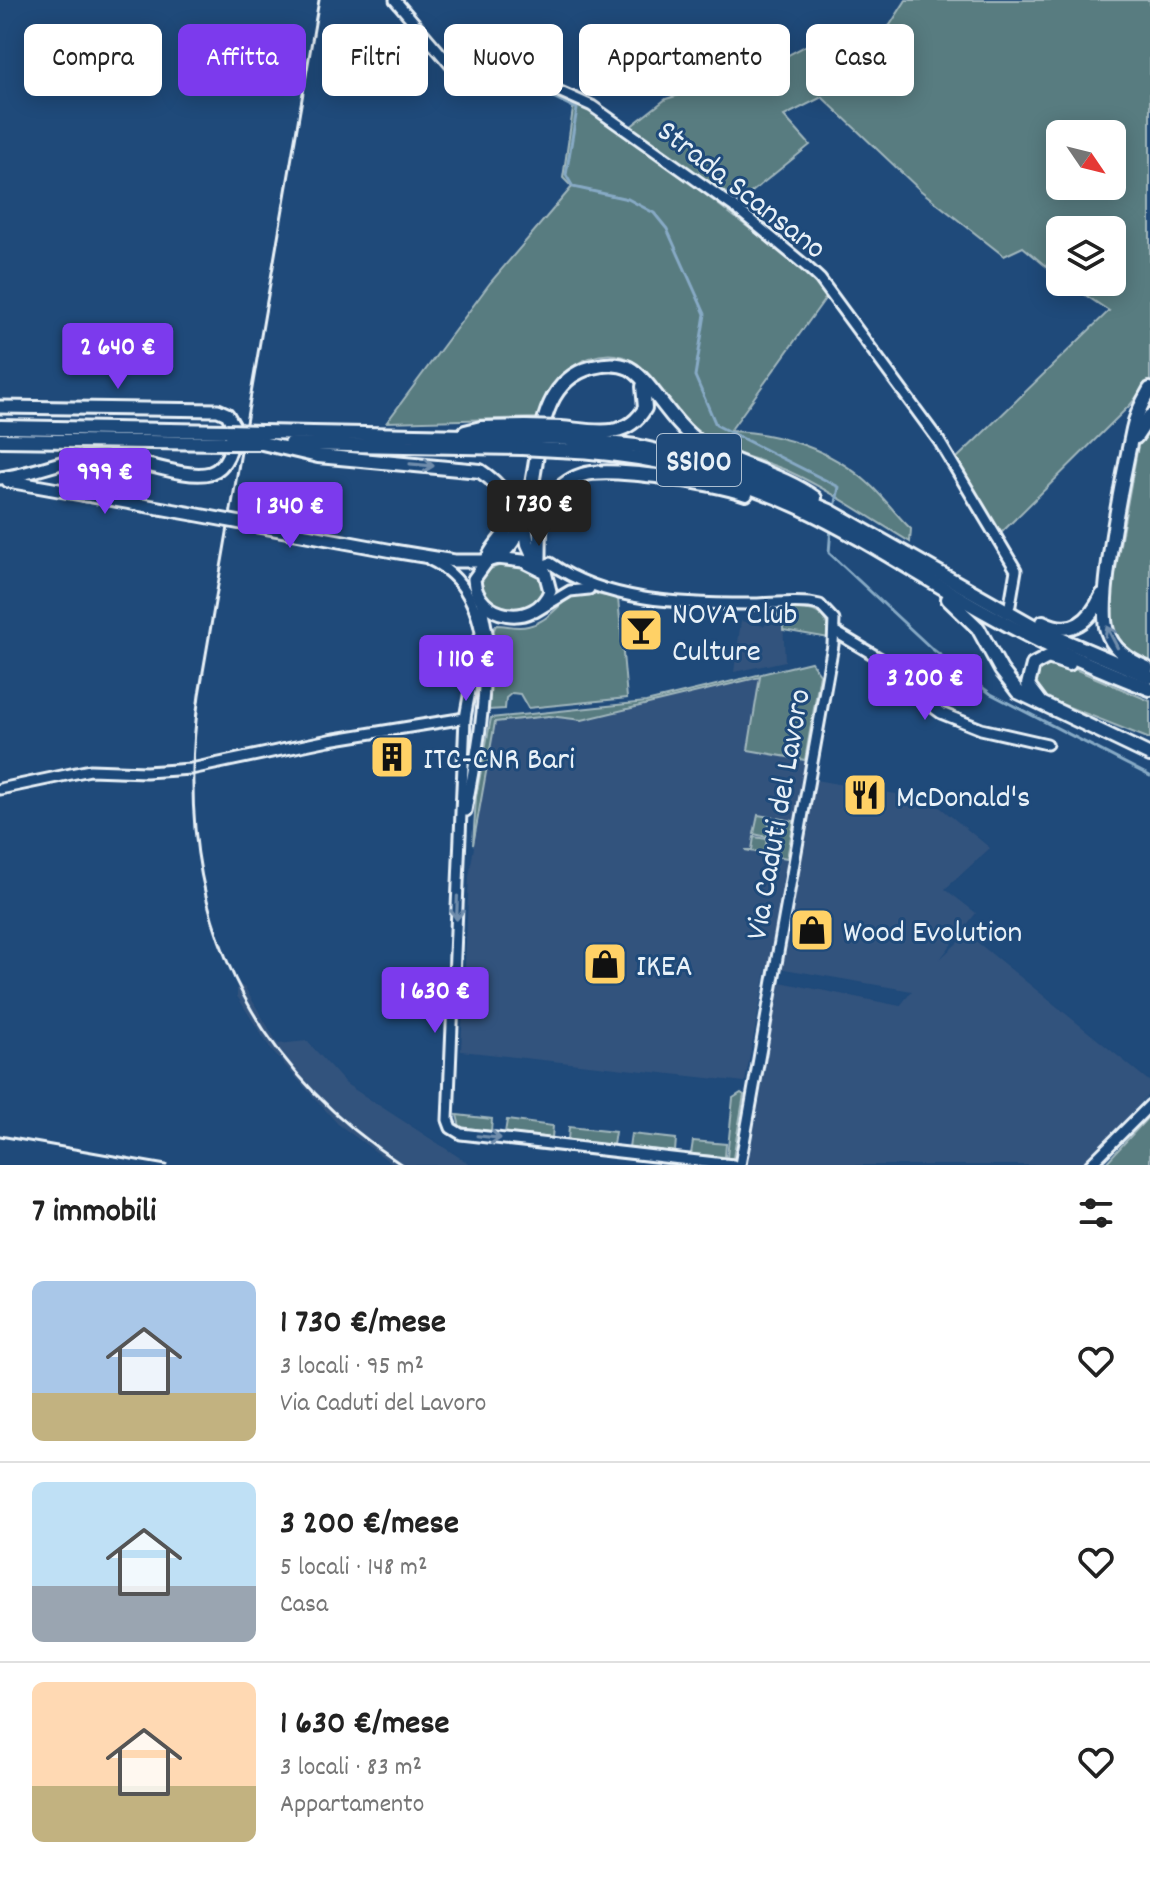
<!DOCTYPE html>
<html lang="it">
<meta charset="utf-8">
<style>
:root{--surface:#fff;--page:#f2f2f2;--text:#222;--muted:#767676;--line:#e0e0e0;--accent:#7c3aed}
body{margin:0;font-family:Dekko,sans-serif;background:var(--page);color:var(--text);height:100vh;display:flex;flex-direction:column;font-size:30px;white-space:nowrap}
*{box-sizing:border-box;margin:0}
p{font-size:26px;color:var(--muted)}
.icon{flex:none;width:44px;height:44px;fill:none;stroke:currentColor;stroke-width:2;stroke-linecap:round;stroke-linejoin:round}
.map{position:relative;height:1165px;overflow:hidden}
.panel{display:flex;flex-direction:column;background:var(--surface);flex:1}
.panel>*{flex:none}
.banner{position:absolute;left:24px;top:24px;width:1102px;height:72px;display:flex;gap:16px}
.needle{width:52px;rotate:125deg}
.tools{position:absolute;left:1046px;top:120px;display:grid;gap:16px}
.tools a{display:grid;place-items:center;width:80px;height:80px;border-radius:12px;background:var(--surface);box-shadow:0 4px 20px #0003;font-size:40px}
.price{position:absolute;translate:-50% -68px;padding:0 18px;border-radius:8px;background:var(--accent);color:#fff;font-size:26px;line-height:52px;filter:drop-shadow(0 2px 4px #0008)}
.price::after{content:'';position:absolute;left:50%;top:48px;width:24px;height:18px;margin-left:-12px;background:inherit;clip-path:polygon(0 0,100% 0,50% 100%)}
.price.active{background:#222;color:#fff}
ul{padding:0;list-style:none}
li{display:flex;align-items:center;gap:24px;height:200px;padding:0 32px}
li+li{border-top:2px solid var(--line)}
li span{display:grid;place-items:center;flex:none;width:224px;height:160px;border-radius:12px;color:#555}
li>.icon{margin-inline-start:auto}
span .icon{width:96px;height:96px;fill:#fffc;stroke-width:1}
li b{font-size:34px}
h2{display:flex;justify-content:space-between;align-items:center;height:96px;padding:0 32px;font-size:34px}
.pill{padding:0 28px;border-radius:12px;background:var(--surface);box-shadow:0 4px 20px #0003;font-size:28px;line-height:72px}
.pill.active{background:var(--accent);color:#fff}
.map>svg:first-child{display:block}
.built{fill:#33537d}
.green{fill:#587b80;stroke:#a0b6bc;stroke-width:2;fill-rule:evenodd}
.lines{fill:none;stroke-linecap:round;stroke-linejoin:round}
.stream{stroke:#87aac5;stroke-width:3}
.minor-casing{stroke:#e8f1f8;stroke-width:15}
.major-casing{stroke:#e8f1f8;stroke-width:17}
.highway-casing{stroke:#e8f1f8;stroke-width:18}
.minor{stroke:#1f4a7a;stroke-width:9}
.major{stroke:#1f4a7a;stroke-width:11}
.highway{stroke:#1f4a7a;stroke-width:12}
.rail{stroke:#e8f1f8;stroke-width:3}
.major-bridge-casing{stroke:#e8f1f8;stroke-width:17;stroke-linecap:butt}
.highway-bridge-casing{stroke:#e8f1f8;stroke-width:18;stroke-linecap:butt}
.major-bridge{stroke:#1f4a7a;stroke-width:11}
.highway-bridge{stroke:#1f4a7a;stroke-width:12}
.oneway{stroke:#6f8dac}
.labels{text-anchor:middle;stroke-width:6;stroke-linejoin:round;paint-order:stroke}
.shield{fill:#1f4a7a;stroke:#acbfd2;stroke-width:2}
.shield-label{font-size:30px;font-weight:bold;fill:#e8f1f8}
.street-label{font-size:32px;fill:#e8f1f8;stroke:#1f4a7a}
.poi-label{font-size:32px;fill:#e8f1f8;stroke:#1f4a7a;text-anchor:start}
</style>
<div class="map">
<svg width="1150" height="1165" viewBox="0 0 1150 1165">
<rect width="100%" height="100%" fill="#1f4a7a"/>
<filter id="ink" filterUnits="userSpaceOnUse"><feTurbulence type="fractalNoise" baseFrequency=".0125" numOctaves="2"/><feDisplacementMap in="SourceGraphic" scale="16" xChannelSelector="R" yChannelSelector="G"/><feConvolveMatrix kernelMatrix="1 2 1 2 8 2 1 2 1" color-interpolation-filters="sRGB"/></filter>
<g filter="url(#ink)">
<g class="built">
<polygon points="767,618 783,621 785,661 734,672 741,621 765,626"/>
<polygon points="761,677 748,750 816,763 815,780 931,800 990,848 945,889 976,913 940,959 967,934 1150,1082 1150,1093 1081,1165 748,1165 780,982 900,1006 912,991 767,966 745,1082 461,1051 469,877 495,721 549,716 582,720"/>
<polygon points="237,983 245,988 278,1044 307,1041 346,1084 471,1165 394,1165 338,1124 272,1051 237,996"/>
</g>
<g class="green">
<path d="M 906,0 L 1150,0 L 1150,380 L 1130,405 L 998,536 L 955,460 L 1109,311 L 1066,282 L 1112,282 L 1112,230 L 1060,230 L 1060,278 L 1023,247 L 1004,256 L 920,190 L 822,97 L 784,116 L 810,145 L 737,204 L 630,127 L 666,99 L 770,68 L 790,54 L 847,24 L 870,42 L 890,25 ZM 1060,134 L 1112,134 L 1112,186 L 1060,186 Z"/>
<path d="M 574,102 L 619,128 L 818,281 L 827,296 L 730,431 C 778,432 832,450 868,483 C 884,497 896,515 911,529 L 910,542 C 870,518 830,490 788,471 C 757,458 726,453 698,433 C 691,427 681,422 674,414 C 656,393 648,360 616,355 C 581,350 543,384 539,418 L 387,422 L 490,283 L 572,187 L 563,178 Z"/>
<path d="M 1150,421 L 1150,664 C 1122,653 1111,634 1109,605 L 1139,440 Z"/>
<path d="M 504,564 L 521,565 L 541,578 L 544,590 L 536,603 C 513,613 485,608 479,581 L 484,571 Z"/>
<path d="M 582,592 L 618,598 L 627,698 L 528,708 L 520,694 L 512,693 L 506,698 L 505,709 L 488,710 L 491,636 L 496,625 C 507,625 517,629 528,626 C 552,621 560,598 582,592 Z"/>
<path d="M 780,609 C 804,608 829,606 829,638 L 783,630 L 783,621 L 775,619 Z"/>
<polygon points="811,662 820,674 805,760 748,750 760,677 582,720 549,716 495,722 473,845 476,797 491,718 646,702"/>
<polygon points="1044,663 1063,664 1150,701 1150,739 1041,696 1033,686 1036,670"/>
<polygon points="758,815 794,821 787,858 745,850 752,850 754,837 767,839 765,850 778,852 782,827 769,825 767,837 754,834"/>
<polygon points="741,1093 744,1095 733,1158 727,1158 733,1098"/>
<polygon points="457,1115 492,1119 491,1131 460,1127"/>
<polygon points="1150,1115 1150,1165 1105,1164"/>
<polygon points="507,1120 553,1126 552,1138 505,1133"/>
<polygon points="569,1127 615,1132 613,1145 568,1140"/>
<polygon points="631,1134 676,1139 675,1152 629,1147"/>
<polygon points="693,1141 726,1144 725,1157 691,1154"/>
</g>
<g class="lines">
<g class="stream">
<polyline points="402,0 412,13"/>
<polyline points="531,86 577,109 566,175 573,187 628,199 654,213 667,229 705,314 695,376 716,425 839,487 835,508"/>
<polyline points="478,90 516,86"/>
<polyline points="831,527 829,553 931,648 991,694 1150,776"/>
</g>
<g class="minor-casing">
<g id="minor">
<polyline points="395,0 459,75 471,80 538,82 592,106 737,209 806,266 820,279 939,441 1016,570 1010,605"/>
<path d="M 430,560 C 515,600 478,738 466,811"/>
<path d="M 539,567 L 550,563 C 606,602 681,604 748,604 C 769,604 789,601 810,603 L 820,605 L 834,620 L 833,645 L 740,1165"/>
<polyline points="481,601 488,638 486,657"/>
<polyline points="535,612 570,591 589,589"/>
<polyline points="834,631 879,658 912,692 941,713 981,729 1047,744"/>
<polyline points="480,636 465,718 448,1120 451,1128 461,1134 733,1165"/>
<polyline points="0,789 90,770 146,772 191,769 329,740 465,718"/>
<polyline points="1090,1165 1150,1105"/>
</g>
</g>
<g class="major-casing">
<g id="major">
<path d="M 0,407 L 218,410 L 227,414 L 235,428 C 232,445 229,467 210,473 C 186,480 134,458 107,457 C 69,455 37,474 0,478"/>
<path d="M 123,459 L 109,470 C 107,485 113,493 125,500"/>
<polyline points="8,481 193,514"/>
<polyline points="85,495 76,481 83,468 97,467 108,477"/>
<polyline points="393,551 454,561 487,561"/>
<path d="M 497,558 L 523,561 L 545,572 L 550,591 C 535,629 476,620 474,579 L 487,561 Z"/>
</g>
</g>
<g class="highway-casing">
<g id="highway">
<polyline points="0,427 226,431"/>
<path d="M 561,428 C 593,431 626,441 645,408 L 643,386"/>
<polyline points="262,432 524,437"/>
<polyline points="465,432 481,428 526,427"/>
<polyline points="1136,437 1150,416"/>
<polyline points="560,438 636,446 727,467 830,511 1044,632 1150,677"/>
<polyline points="0,440 224,443"/>
<path d="M 262,443 L 318,456 L 480,471 C 503,486 518,506 504,534 C 498,544 490,550 487,561"/>
<polyline points="290,444 522,448"/>
<path d="M 557,450 C 641,453 723,472 799,507 C 865,538 926,580 990,615 C 1041,644 1095,668 1150,689"/>
<polyline points="525,525 528,544 537,564"/>
<path d="M 497,558 C 556,514 513,387 593,367 C 605,364 618,363 629,368 C 650,379 672,425 700,443 C 736,466 780,473 815,498"/>
<path d="M 539,567 C 541,544 536,522 549,501 C 556,489 569,479 582,475 C 609,466 717,483 746,494"/>
<polyline points="948,599 978,628 1001,670 1018,692 1150,755"/>
<path d="M 1043,622 C 1072,637 1090,621 1102,595"/>
<path d="M 1147,668 C 1130,661 1113,650 1107,631 C 1097,601 1125,467 1133,429 C 1136,414 1143,401 1150,389"/>
<polyline points="1040,701 1028,685 1033,665 1048,657 1069,664"/>
</g>
</g>
<use href="#minor" class="minor"/>
<use href="#major" class="major"/>
<use href="#highway" class="highway"/>
<g class="rail">
<path d="M 319,0 L 199,695 C 172,891 234,1053 402,1165"/>
<polyline points="0,1136 166,1165"/>
</g>
<g class="major-bridge-casing">
<polyline id="major-bridge" points="193,514 393,551"/>
</g>
<g class="highway-bridge-casing">
<g id="highway-bridge">
<polyline points="526,427 561,428"/>
<polyline points="226,431 262,432"/>
<polyline points="524,437 560,438"/>
<polyline points="224,443 259,443"/>
<polyline points="522,448 557,450"/>
</g>
</g>
<use href="#major-bridge" class="major-bridge"/>
<use href="#highway-bridge" class="highway-bridge"/>
</g>
<defs><path id="oneway-shaft" d="M-6 0H5M1.5-3L5.5 0L1.5 3" fill="none" stroke-width="1.6" stroke-linecap="round" stroke-linejoin="round" transform="scale(2)"/></defs>
<g class="oneway">
<use href="#oneway-shaft" transform="translate(422 465) rotate(5)"/>
<use href="#oneway-shaft" transform="translate(1112 637) rotate(-117)"/>
<use href="#oneway-shaft" transform="translate(457 908) rotate(92)"/>
<use href="#oneway-shaft" transform="translate(489 1137) rotate(6)"/>
</g>
</g>
<defs>
<g id="bar-square" transform="scale(2.3)"><rect x="-9" y="-9" width="18" height="18" rx="4" fill="#ffd166" stroke="#1f4a7a"/><path d="M-6-5H6L.8 .8V4.5H3.5V6h-7V4.5H-.8V.8Z" fill="#111"/></g>
<g id="building-square" transform="scale(2.3)"><rect x="-9" y="-9" width="18" height="18" rx="4" fill="#ffd166" stroke="#1f4a7a"/><path d="M-4-6H4V6H1V3H-1V6H-4ZM-2.5-4.3h1.7v1.8h-1.7ZM.8-4.3h1.7v1.8H.8ZM-2.5-1h1.7V.8h-1.7ZM.8-1h1.7V.8H.8Z" fill="#111"/></g>
<g id="restaurant-square" transform="scale(2.3)"><rect x="-9" y="-9" width="18" height="18" rx="4" fill="#ffd166" stroke="#1f4a7a"/><path d="M-5-6h1v4h1v-4h1v4h1v-4h1v5L-1.5 .5V6h-2V.5L-5-1ZM5-6V6H3V1.5H1.5Q1.5-4 5-6Z" fill="#111"/></g>
<g id="shop-square" transform="scale(2.3)"><rect x="-9" y="-9" width="18" height="18" rx="4" fill="#ffd166" stroke="#1f4a7a"/><path d="M-5-2.5h2.3a2.7 3.5 0 0 1 5.4 0H5L5.5 6h-11ZM-1.5-2.5h3a1.5 2.3 0 0 0-3 0Z" fill="#111"/></g>
</defs>
<g fill-rule="evenodd">
<use href="#bar-square" x="641" y="630"/>
<use href="#building-square" x="392" y="757"/>
<use href="#restaurant-square" x="865" y="795"/>
<use href="#shop-square" x="812" y="930"/>
<use href="#shop-square" x="605" y="964"/>
</g>
<g class="labels">
<rect class="shield" x="657" y="434" width="84" height="52" rx="6"/>
<g class="shield-label">
<text x="699" y="470">SS100</text>
</g>
<g class="street-label">
<text transform="translate(743 188) rotate(38)" y="11">Strada Scansano</text>
<text transform="translate(776 814) rotate(-80)" y="11">Via Caduti del Lavoro</text>
</g>
<g class="poi-label">
<text x="672" y="623">NOVA Club<tspan x="672" dy="37">Culture</tspan></text>
<text x="423" y="768">ITC-CNR Bari</text>
<text x="896" y="806">McDonald's</text>
<text x="843" y="941">Wood Evolution</text>
<text x="636" y="975">IKEA</text>
</g>
</g>
</svg>
<div class="tools">
<a><svg class="needle" viewBox="-14 -14 28 28"><path d="M0-13l5 13h-10z" fill="#e53935"/><path d="M0 13l5-13h-10z" fill="#767676"/></svg></a>
<a><svg class="icon" aria-label="layers" viewBox="0 0 24 24"><path d="M12 4l9 5-9 5-9-5zM3 14l9 5 9-5"/></svg></a>
</div>
<b class="price" style="left:118px;top:391px">2 640 €</b>
<b class="price" style="left:105px;top:516px">999 €</b>
<b class="price active" style="left:539px;top:548px">1 730 €</b>
<b class="price" style="left:290px;top:550px">1 340 €</b>
<b class="price" style="left:466px;top:703px">1 110 €</b>
<b class="price" style="left:925px;top:722px">3 200 €</b>
<b class="price" style="left:435px;top:1035px">1 630 €</b>
<div class="banner">
<a class="pill">Compra</a>
<a class="pill active">Affitta</a>
<a class="pill">Filtri</a>
<a class="pill">Nuovo</a>
<a class="pill">Appartamento</a>
<a class="pill">Casa</a>
</div>
</div>
<section class="panel">
<h2>7 immobili<svg class="icon" aria-label="filters" viewBox="0 0 24 24"><path d="M4 7h16M4 17h16"/><circle cx="9" cy="7" r="2"/><circle cx="15" cy="17" r="2"/></svg></h2>
<ul>
<li><span style="background:linear-gradient(#a9c7e8 70%,#c2b280 0)"><svg class="icon" aria-label="home" viewBox="0 0 24 24"><path d="M3 11l9-7 9 7M6 9v11h12V9"/></svg></span><div><b>1 730 €/mese</b><p>3 locali · 95 m²</p><p>Via Caduti del Lavoro</p></div><svg class="icon" aria-label="heart" viewBox="0 0 24 24"><path d="M12 20l-8-8c-3-5 5-10 8-4 3-6 11-1 8 4z"/></svg></li>
<li><span style="background:linear-gradient(#bfe0f5 65%,#9aa5b1 0)"><svg class="icon" aria-label="home" viewBox="0 0 24 24"><path d="M3 11l9-7 9 7M6 9v11h12V9"/></svg></span><div><b>3 200 €/mese</b><p>5 locali · 148 m²</p><p>Casa</p></div><svg class="icon" aria-label="heart" viewBox="0 0 24 24"><path d="M12 20l-8-8c-3-5 5-10 8-4 3-6 11-1 8 4z"/></svg></li>
<li><span style="background:linear-gradient(#ffd9b3 65%,#c2b280 0)"><svg class="icon" aria-label="home" viewBox="0 0 24 24"><path d="M3 11l9-7 9 7M6 9v11h12V9"/></svg></span><div><b>1 630 €/mese</b><p>3 locali · 83 m²</p><p>Appartamento</p></div><svg class="icon" aria-label="heart" viewBox="0 0 24 24"><path d="M12 20l-8-8c-3-5 5-10 8-4 3-6 11-1 8 4z"/></svg></li>
</ul>
</section>
